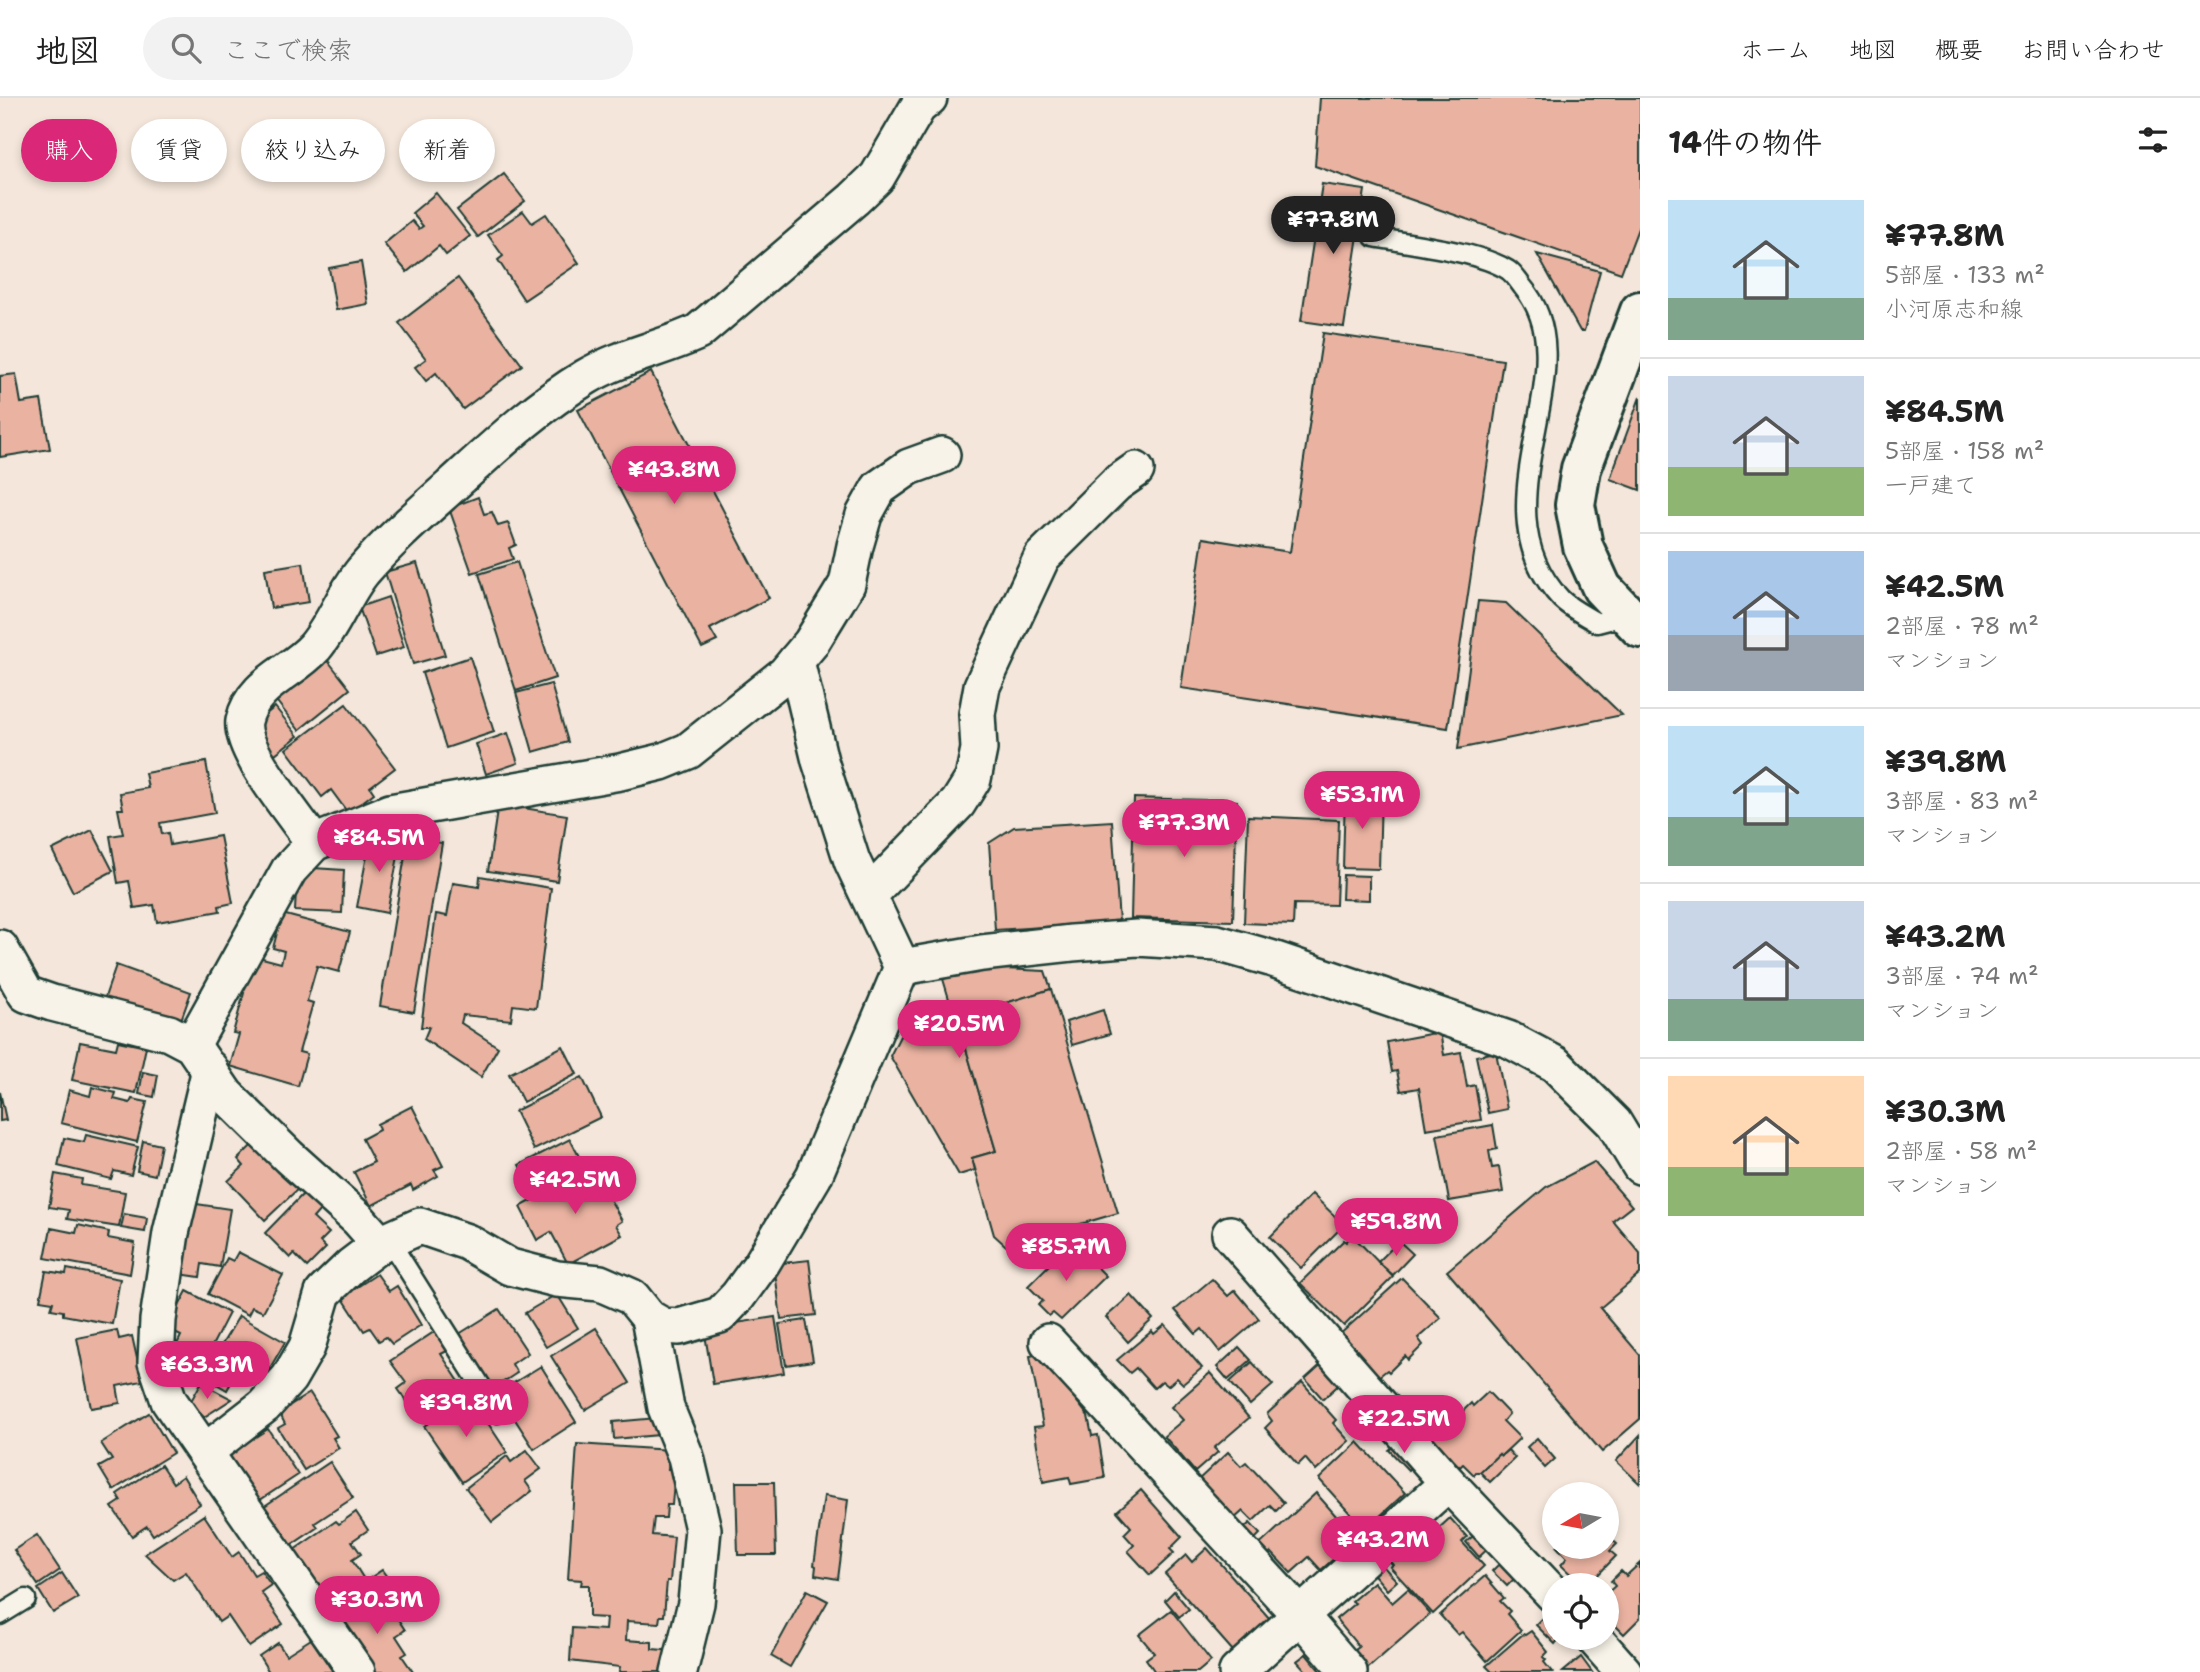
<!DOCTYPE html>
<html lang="ja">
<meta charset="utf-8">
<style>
:root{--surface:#fff;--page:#f2f2f2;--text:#222;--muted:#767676;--line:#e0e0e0;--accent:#db2777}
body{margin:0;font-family:"Shantell Sans","Klee One",sans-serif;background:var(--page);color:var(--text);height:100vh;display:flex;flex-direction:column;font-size:26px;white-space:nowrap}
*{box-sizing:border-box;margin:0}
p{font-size:23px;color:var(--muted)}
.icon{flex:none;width:38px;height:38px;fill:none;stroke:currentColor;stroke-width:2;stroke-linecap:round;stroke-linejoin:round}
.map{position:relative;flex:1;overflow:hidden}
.side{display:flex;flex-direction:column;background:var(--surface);width:560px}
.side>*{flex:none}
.guide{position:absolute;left:21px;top:21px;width:665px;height:63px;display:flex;gap:14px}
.needle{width:46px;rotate:260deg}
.buttons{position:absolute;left:1542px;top:1384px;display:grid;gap:14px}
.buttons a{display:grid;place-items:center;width:77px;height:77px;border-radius:50%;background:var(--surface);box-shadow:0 4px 10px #0003;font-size:35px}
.price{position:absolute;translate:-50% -60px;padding:0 16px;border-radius:24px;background:var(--accent);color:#fff;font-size:23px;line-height:46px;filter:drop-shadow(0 2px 4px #0008)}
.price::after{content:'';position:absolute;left:50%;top:42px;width:21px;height:16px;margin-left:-10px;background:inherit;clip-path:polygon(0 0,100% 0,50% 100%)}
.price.selected{background:#222;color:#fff}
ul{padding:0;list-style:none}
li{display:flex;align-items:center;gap:21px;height:175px;padding:0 28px}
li+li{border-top:2px solid var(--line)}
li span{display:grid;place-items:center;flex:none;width:196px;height:140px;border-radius:0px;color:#555}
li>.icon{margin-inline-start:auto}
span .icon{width:84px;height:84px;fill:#fffc;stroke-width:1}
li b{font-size:30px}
h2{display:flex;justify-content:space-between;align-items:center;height:84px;padding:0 28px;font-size:30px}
.tag{padding:0 24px;border-radius:32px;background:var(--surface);box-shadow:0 4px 10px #0003;font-size:24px;line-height:63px}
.tag.selected{background:var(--accent);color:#fff}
header{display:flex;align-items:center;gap:42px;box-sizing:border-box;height:98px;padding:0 35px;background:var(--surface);border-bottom:2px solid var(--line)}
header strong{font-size:33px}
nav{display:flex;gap:38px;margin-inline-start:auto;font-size:24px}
.search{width:490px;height:63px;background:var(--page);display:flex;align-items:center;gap:18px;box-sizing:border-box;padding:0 24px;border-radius:38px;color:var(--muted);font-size:26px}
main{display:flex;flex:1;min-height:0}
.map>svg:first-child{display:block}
.building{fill:#eab2a1;stroke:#1f3d34;stroke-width:2}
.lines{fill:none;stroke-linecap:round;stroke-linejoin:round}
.service-casing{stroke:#1f3d34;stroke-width:23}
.minor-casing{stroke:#1f3d34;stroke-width:40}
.secondary-casing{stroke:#1f3d34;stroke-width:44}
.service{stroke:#f7f3e8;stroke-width:18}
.minor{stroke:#f7f3e8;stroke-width:35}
.secondary{stroke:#f7f3e8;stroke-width:38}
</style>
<header>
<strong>地図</strong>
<div class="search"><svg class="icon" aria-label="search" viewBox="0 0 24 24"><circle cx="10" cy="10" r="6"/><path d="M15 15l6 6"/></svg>ここで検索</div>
<nav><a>ホーム</a><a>地図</a><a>概要</a><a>お問い合わせ</a></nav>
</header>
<main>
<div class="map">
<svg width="1640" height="1574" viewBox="0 0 1640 1574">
<rect width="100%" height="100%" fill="#f4e6da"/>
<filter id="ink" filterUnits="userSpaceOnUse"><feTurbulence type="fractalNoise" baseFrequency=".0143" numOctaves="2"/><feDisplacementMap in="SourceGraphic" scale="14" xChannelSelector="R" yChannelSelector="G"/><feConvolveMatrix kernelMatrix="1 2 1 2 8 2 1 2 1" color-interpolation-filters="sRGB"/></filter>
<g filter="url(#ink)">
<g class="building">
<polygon points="1320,0 1640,0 1640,125 1621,175 1315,68"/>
<polygon points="504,76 525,103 478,139 457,112"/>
<polygon points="1322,86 1365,92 1344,229 1301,223"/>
<polygon points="436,95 470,138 446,157 439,148 407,174 384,146 412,123 419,131 423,128 412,115"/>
<polygon points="523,113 532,125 546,116 579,165 524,202 498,162 503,158 488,137"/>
<polygon points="1537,156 1600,173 1584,233 1580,233"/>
<polygon points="361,164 368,206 336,212 329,170"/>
<polygon points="458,180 522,267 463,311 436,275 426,283 415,269 426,261 399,225"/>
<polygon points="1323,235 1503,262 1448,630 1181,590 1203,440 1290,454"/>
<polygon points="651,274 769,500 710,531 717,543 702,550 578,312"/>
<polygon points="16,276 21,305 41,302 50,351 0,359 0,278"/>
<polygon points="1640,299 1640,392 1610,381"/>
<polygon points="478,399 484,416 492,414 498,428 508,425 516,447 509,450 513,461 472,475 449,410"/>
<polygon points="517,464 555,580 516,593 479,476"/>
<polygon points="303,465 309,504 271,510 265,471"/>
<polygon points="417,465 445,557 413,566 385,474"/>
<polygon points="388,499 404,549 376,558 359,509"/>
<polygon points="1478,503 1506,505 1622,617 1458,651"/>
<polygon points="322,555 350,591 299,632 271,596"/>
<polygon points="470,559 494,634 446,650 422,575"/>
<polygon points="551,586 568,644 533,654 516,595"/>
<polygon points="346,606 395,670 370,689 374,695 348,715 331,692 322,699 286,651"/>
<polygon points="275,609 298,638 275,656 252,627"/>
<polygon points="508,635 518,665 486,676 476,646"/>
<polygon points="206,664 215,715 160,725 162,736 168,735 170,747 220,738 233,805 219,808 220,813 157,824 154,807 134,810 129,783 118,785 110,738 123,736 118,711 123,711 120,695 148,690 145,675"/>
<polygon points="1345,694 1381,696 1379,771 1343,770"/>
<polygon points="1134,700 1237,703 1233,823 1131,820"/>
<polygon points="498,706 567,717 557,783 488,773"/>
<polygon points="1248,718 1339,722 1336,807 1294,806 1293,827 1244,825"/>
<polygon points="1112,723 1119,824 995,832 989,745 1014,729"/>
<polygon points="92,732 113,773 73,794 52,752"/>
<polygon points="371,737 401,743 387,815 357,809"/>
<polygon points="408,740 442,745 414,914 380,908"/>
<polygon points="297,769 344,772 342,815 295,813"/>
<polygon points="1343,777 1369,778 1369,802 1342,801"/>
<polygon points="480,778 551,790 536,910 513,907 511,922 463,917 461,925 498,949 481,979 424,941 429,929 421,929 436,816 447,818 453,785 479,789"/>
<polygon points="282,816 350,834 339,874 317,868 307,903 313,905 299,954 307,956 298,988 230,968 239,936 233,935 244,895 240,894 251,857 281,865 284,853 273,850"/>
<polygon points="116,867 191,894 181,922 104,902"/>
<polygon points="980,870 1045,873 1051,891 957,920 996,1053 972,1060 975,1072 959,1077 890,958 900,938 936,928 931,907 949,901 943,881"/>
<polygon points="1051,891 1118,1115 1006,1148 994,1137 972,1060 996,1053 957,920"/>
<polygon points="1103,912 1110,936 1072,947 1066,924"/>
<polygon points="1440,934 1444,957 1461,954 1467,989 1475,987 1481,1022 1426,1031 1419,990 1401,993 1397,973 1392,974 1387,944"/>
<polygon points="118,943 146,949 136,995 72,982 80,944 116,951"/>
<polygon points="563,948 577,976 523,1004 509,976"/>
<polygon points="1496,954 1507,1011 1488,1015 1476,958"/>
<polygon points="143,974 158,977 154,999 139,996"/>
<polygon points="582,979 601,1019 534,1052 515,1013"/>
<polygon points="92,989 116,995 114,1001 130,1005 132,1001 147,1004 137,1044 61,1025 69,992 90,998"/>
<polygon points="0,994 6,1022 0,1023"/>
<polygon points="412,1008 443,1068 434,1072 438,1078 413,1092 411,1087 371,1108 354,1074 374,1064 362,1041 379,1032 377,1026"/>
<polygon points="1493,1027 1497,1051 1489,1053 1492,1070 1499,1069 1503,1094 1449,1103 1437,1037"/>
<polygon points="86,1037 138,1049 131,1077 114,1073 111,1081 58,1068 64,1040 84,1044"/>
<polygon points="570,1041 584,1068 533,1094 519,1067"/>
<polygon points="257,1042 300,1089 265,1122 228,1083 244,1068 238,1061"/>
<polygon points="143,1043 161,1047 155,1077 137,1073"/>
<polygon points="1594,1064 1632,1108 1613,1123 1640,1155 1640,1176 1600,1210 1640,1257 1640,1321 1602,1354 1447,1173 1546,1089"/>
<polygon points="593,1070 622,1123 616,1127 622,1137 568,1166 551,1134 537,1142 520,1109"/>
<polygon points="55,1076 82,1081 81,1087 125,1094 119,1129 67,1121 69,1112 49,1109"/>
<polygon points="304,1095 321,1111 313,1120 329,1135 320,1144 326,1150 307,1169 294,1156 290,1160 265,1135"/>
<polygon points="1312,1096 1344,1127 1301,1170 1270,1139"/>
<polygon points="190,1105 230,1111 220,1169 202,1166 200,1179 179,1176"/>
<polygon points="124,1116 147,1120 145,1134 121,1130"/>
<polygon points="78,1127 109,1134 108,1140 135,1145 130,1176 45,1160 51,1130 76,1135"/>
<polygon points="1352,1137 1393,1179 1344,1228 1300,1185 1344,1142 1346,1144"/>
<polygon points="1399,1143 1413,1156 1393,1177 1378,1164"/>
<polygon points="1069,1147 1083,1161 1086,1158 1106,1178 1061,1222 1053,1215 1049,1218 1038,1207 1043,1203 1028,1188"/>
<polygon points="238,1154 283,1177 263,1214 252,1209 248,1217 208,1196 227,1160 233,1163"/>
<polygon points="809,1162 816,1217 781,1221 774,1166"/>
<polygon points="67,1171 120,1181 112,1226 63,1217 63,1213 51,1211 53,1204 40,1202 46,1173 66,1176"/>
<polygon points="377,1176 389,1193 397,1188 421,1227 392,1246 386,1239 379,1243 370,1230 364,1233 342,1199"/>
<polygon points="1402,1180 1441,1220 1418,1240 1423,1247 1408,1262 1405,1258 1389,1274 1387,1272 1377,1280 1338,1238"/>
<polygon points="1212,1181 1228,1198 1235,1192 1259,1221 1220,1254 1202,1231 1196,1236 1175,1212"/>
<polygon points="187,1193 229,1215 198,1275 170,1261 181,1238 167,1231"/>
<polygon points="557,1196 578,1230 546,1249 525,1215"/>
<polygon points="1131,1197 1153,1221 1128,1244 1106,1219"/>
<polygon points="499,1211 528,1255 512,1266 517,1275 494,1290 459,1236"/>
<polygon points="239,1218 285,1244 263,1282 256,1278 253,1284 237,1274 227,1292 203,1278"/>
<polygon points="775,1219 784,1275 713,1286 704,1230"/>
<polygon points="806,1222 813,1263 786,1267 779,1226"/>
<polygon points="1165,1227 1202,1270 1183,1286 1177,1280 1168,1288 1162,1283 1154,1290 1136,1270 1130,1275 1117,1262 1152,1233 1154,1236"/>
<polygon points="596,1230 630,1285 585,1312 551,1258"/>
<polygon points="117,1232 119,1241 132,1238 142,1283 117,1288 120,1305 91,1310 77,1240"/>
<polygon points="434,1234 447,1253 441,1256 462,1288 417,1318 398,1291 406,1285 390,1263"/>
<polygon points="1239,1249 1251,1262 1228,1282 1217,1269"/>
<polygon points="1040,1256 1088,1318 1092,1338 1098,1337 1105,1380 1071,1386 1069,1379 1043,1384 1034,1329 1043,1328 1030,1258"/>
<polygon points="1326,1262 1344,1282 1323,1301 1305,1281"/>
<polygon points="1252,1264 1273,1287 1250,1307 1230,1284"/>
<polygon points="541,1268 576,1324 534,1351 509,1312 517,1307 507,1289"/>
<polygon points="1210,1275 1249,1320 1214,1350 1218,1354 1195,1374 1164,1338 1183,1322 1171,1309"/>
<polygon points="1302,1284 1336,1322 1333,1325 1349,1343 1316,1373 1305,1360 1298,1367 1265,1330 1272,1323 1267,1316"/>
<polygon points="201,1285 232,1301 204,1319 187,1310"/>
<polygon points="1488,1294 1509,1316 1503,1323 1520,1340 1501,1358 1499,1356 1480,1374 1476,1374 1474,1377 1463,1366 1460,1369 1431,1339 1440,1330 1442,1334 1471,1305 1473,1308"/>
<polygon points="310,1295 337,1338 333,1340 339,1350 304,1372 278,1330 285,1326 279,1314"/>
<polygon points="470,1298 507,1354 462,1384 424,1328"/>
<polygon points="149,1315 173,1355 113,1392 99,1369 112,1362 101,1345"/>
<polygon points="657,1320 659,1337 614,1341 613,1324"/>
<polygon points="268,1331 298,1377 260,1402 255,1394 249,1398 224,1359"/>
<polygon points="1640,1337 1640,1386 1616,1363"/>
<polygon points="1537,1340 1555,1361 1545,1370 1527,1349"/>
<polygon points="1400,1343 1418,1363 1408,1372 1389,1352"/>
<polygon points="1358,1344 1405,1395 1365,1432 1319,1381"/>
<polygon points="577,1346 670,1352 668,1371 675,1371 672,1407 667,1407 666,1420 654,1420 652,1437 674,1439 670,1483 667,1483 664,1518 660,1518 659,1525 627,1523 626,1542 652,1544 652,1551 676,1553 675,1574 619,1574 620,1569 570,1563 572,1530 605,1532 606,1520 589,1519 589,1487 581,1487 582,1482 568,1481"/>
<polygon points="527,1352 541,1371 525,1383 532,1393 492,1424 466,1390 507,1358 511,1364"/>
<polygon points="1508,1352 1515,1360 1490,1384 1480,1374 1499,1356 1501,1358"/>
<polygon points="1228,1354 1241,1368 1246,1364 1284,1405 1276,1413 1270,1407 1253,1423 1243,1413 1233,1422 1197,1383"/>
<polygon points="330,1364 353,1400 315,1425 318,1429 290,1448 263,1409"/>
<polygon points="161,1367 173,1385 183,1378 200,1406 153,1437 147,1428 132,1438 112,1409 121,1403 117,1396"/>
<polygon points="736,1384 774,1384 776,1457 738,1457"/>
<polygon points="1141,1392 1182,1439 1170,1451 1174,1455 1150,1477 1128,1453 1134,1447 1124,1436 1131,1429 1117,1413"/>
<polygon points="1316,1395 1344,1427 1325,1444 1337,1458 1321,1472 1309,1459 1291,1475 1271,1454 1263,1461 1255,1451"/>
<polygon points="824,1398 848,1402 838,1481 815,1477 816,1468 814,1467"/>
<polygon points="356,1414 368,1432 352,1443 361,1456 352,1462 365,1483 332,1506 294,1452 336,1423 339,1426"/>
<polygon points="204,1417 232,1459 239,1454 254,1477 261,1473 271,1487 261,1494 283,1526 249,1549 228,1518 219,1524 186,1474 173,1482 145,1456"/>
<polygon points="1450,1420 1467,1439 1462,1444 1484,1468 1433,1516 1390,1469 1393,1467 1386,1459 1401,1445 1406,1449 1431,1424 1438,1431"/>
<polygon points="1250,1425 1260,1436 1245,1451 1234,1439"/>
<polygon points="1479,1433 1492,1447 1479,1459 1466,1444"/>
<polygon points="1348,1434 1355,1442 1339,1455 1332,1447"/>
<polygon points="1606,1436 1617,1446 1610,1453 1616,1458 1593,1482 1590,1479 1582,1487 1561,1467 1567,1460 1557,1449 1606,1449"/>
<polygon points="37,1437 60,1472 38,1487 14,1452"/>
<polygon points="1207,1450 1270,1521 1233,1553 1165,1476 1186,1457 1192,1464"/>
<polygon points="1503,1462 1517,1478 1507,1488 1492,1473"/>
<polygon points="1379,1464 1397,1483 1387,1492 1370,1472"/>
<polygon points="1640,1465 1640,1520 1624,1536 1606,1518 1610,1512 1606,1509 1606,1496 1615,1488 1611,1483 1621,1473 1626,1478"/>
<polygon points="382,1472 392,1486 340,1520 331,1507"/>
<polygon points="62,1475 78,1500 53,1515 38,1491"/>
<polygon points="1485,1478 1504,1500 1500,1503 1510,1513 1507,1516 1521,1532 1487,1563 1462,1534 1458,1537 1440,1517"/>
<polygon points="1374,1484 1392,1505 1408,1491 1430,1516 1366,1572 1351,1555 1359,1549 1336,1521 1355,1505 1352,1503"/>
<polygon points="807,1492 828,1503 790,1569 771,1558"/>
<polygon points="1174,1493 1189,1511 1179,1519 1165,1502"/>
<polygon points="381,1495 405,1532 396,1538 407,1555 402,1558 413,1574 373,1574 339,1523"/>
<polygon points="1171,1512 1211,1563 1198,1574 1155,1574 1146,1561 1154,1555 1139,1537"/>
<polygon points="1547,1516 1554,1524 1554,1540 1560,1540 1555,1546 1536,1527"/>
<polygon points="1531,1533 1548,1554 1543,1559 1546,1562 1544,1564 1552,1574 1492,1574 1486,1568 1523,1536 1525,1537"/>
<polygon points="311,1541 333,1574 269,1574 259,1558 278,1545 286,1557"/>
<polygon points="1306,1556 1321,1574 1307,1574 1297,1563"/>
<polygon points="1581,1559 1592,1574 1563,1574"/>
</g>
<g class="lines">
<g class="service-casing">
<g id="service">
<path d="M 1374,139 C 1410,146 1478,153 1508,172 C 1514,176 1518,183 1522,188 C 1594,271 1470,405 1561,501 C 1571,511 1586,518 1597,525 L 1628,517"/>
<polyline points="389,1142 498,1315"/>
<polyline points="0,1517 26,1501"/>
</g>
</g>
<g class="minor-casing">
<g id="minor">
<path d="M 314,745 C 297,720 239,652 244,623 C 252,585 292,575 315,549 C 335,525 344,496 363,473 C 390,442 420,416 450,389 C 493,350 536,309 586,279 C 621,258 662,251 698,234 L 854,101 L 877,79 L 918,9 L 929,0"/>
<polyline points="869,797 958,705 973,681 979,651 977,616 982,588 1042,459 1116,386 1136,372"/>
<polyline points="0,850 26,896 52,905 169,935 192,947 226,997 289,1059 358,1121 380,1146 420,1128 467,1144 510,1169 557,1181 600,1185 632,1199 649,1220 663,1228 679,1229 720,1217 738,1198 762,1165 814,1078 902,869 852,763 820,663 796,563"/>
<polyline points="902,869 982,855 1072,845 1137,840 1217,845 1270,860 1508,941 1555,966 1614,1025 1640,1068"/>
<polyline points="192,947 289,772 314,745 390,714 620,674 661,664 688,653 785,576 811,545 847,486 855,448 864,417 879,390 909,369 942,357"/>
<polyline points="210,971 171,1135 158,1222 156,1264 169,1303 357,1574"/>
<polyline points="1230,1136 1448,1385 1554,1497"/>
<polyline points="649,1220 666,1310 686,1359 703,1431 696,1505 679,1574"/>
<polyline points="1048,1244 1300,1517 1349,1574"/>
<polyline points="206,1353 264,1308 289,1280 307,1249 323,1195 351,1168 380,1146"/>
<polyline points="1594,1540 1624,1574"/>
<polyline points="1237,1574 1448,1385"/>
</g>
</g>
<g class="secondary-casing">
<polyline id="secondary" points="1640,213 1581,371 1575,407 1583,448 1602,490 1640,530"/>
</g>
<use href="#service" class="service"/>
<use href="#minor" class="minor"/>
<use href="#secondary" class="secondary"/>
</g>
</g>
</svg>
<div class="buttons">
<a><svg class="needle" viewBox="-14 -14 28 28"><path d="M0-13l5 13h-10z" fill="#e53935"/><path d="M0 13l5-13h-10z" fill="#767676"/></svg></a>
<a><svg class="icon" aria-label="locate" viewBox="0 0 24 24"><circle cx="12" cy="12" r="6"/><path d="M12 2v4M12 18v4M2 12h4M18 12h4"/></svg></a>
</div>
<b class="price selected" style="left:1333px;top:158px">¥77.8M</b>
<b class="price" style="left:674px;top:408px">¥43.8M</b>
<b class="price" style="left:1362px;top:733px">¥53.1M</b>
<b class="price" style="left:1184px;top:761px">¥77.3M</b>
<b class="price" style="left:379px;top:776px">¥84.5M</b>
<b class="price" style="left:959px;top:962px">¥20.5M</b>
<b class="price" style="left:575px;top:1118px">¥42.5M</b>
<b class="price" style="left:1396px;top:1160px">¥59.8M</b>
<b class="price" style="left:1066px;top:1185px">¥85.7M</b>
<b class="price" style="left:207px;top:1303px">¥63.3M</b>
<b class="price" style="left:466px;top:1341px">¥39.8M</b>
<b class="price" style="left:1404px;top:1357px">¥22.5M</b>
<b class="price" style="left:1383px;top:1478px">¥43.2M</b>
<b class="price" style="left:377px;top:1538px">¥30.3M</b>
<div class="guide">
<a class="tag selected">購入</a>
<a class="tag">賃貸</a>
<a class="tag">絞り込み</a>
<a class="tag">新着</a>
</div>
</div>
<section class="side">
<h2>14件の物件<svg class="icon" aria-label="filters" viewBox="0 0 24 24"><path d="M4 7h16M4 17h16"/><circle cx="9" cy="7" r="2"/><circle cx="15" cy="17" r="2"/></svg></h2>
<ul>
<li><span style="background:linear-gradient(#bfe0f5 70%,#7fa58c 0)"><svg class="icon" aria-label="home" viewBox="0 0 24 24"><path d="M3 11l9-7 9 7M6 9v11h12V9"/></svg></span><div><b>¥77.8M</b><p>5部屋 · 133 m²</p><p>小河原志和線</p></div></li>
<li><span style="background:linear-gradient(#c9d6e8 65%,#8fb573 0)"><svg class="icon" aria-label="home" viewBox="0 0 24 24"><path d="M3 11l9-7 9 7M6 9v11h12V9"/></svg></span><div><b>¥84.5M</b><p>5部屋 · 158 m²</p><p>一戸建て</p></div></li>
<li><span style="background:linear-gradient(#a9c7e8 60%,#9aa5b1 0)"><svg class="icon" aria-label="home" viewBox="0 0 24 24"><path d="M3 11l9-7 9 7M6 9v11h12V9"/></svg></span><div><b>¥42.5M</b><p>2部屋 · 78 m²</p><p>マンション</p></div></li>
<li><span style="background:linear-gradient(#bfe0f5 65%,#7fa58c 0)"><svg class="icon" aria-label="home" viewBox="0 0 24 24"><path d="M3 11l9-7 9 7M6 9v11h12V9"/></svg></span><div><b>¥39.8M</b><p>3部屋 · 83 m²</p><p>マンション</p></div></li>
<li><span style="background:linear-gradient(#c9d6e8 70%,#7fa58c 0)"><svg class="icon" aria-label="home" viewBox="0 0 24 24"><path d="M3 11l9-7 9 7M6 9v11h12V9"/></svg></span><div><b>¥43.2M</b><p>3部屋 · 74 m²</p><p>マンション</p></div></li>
<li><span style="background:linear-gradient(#ffd9b3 65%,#8fb573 0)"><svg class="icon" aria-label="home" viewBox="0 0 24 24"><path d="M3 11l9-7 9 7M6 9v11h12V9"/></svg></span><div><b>¥30.3M</b><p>2部屋 · 58 m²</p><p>マンション</p></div></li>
</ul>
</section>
</main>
